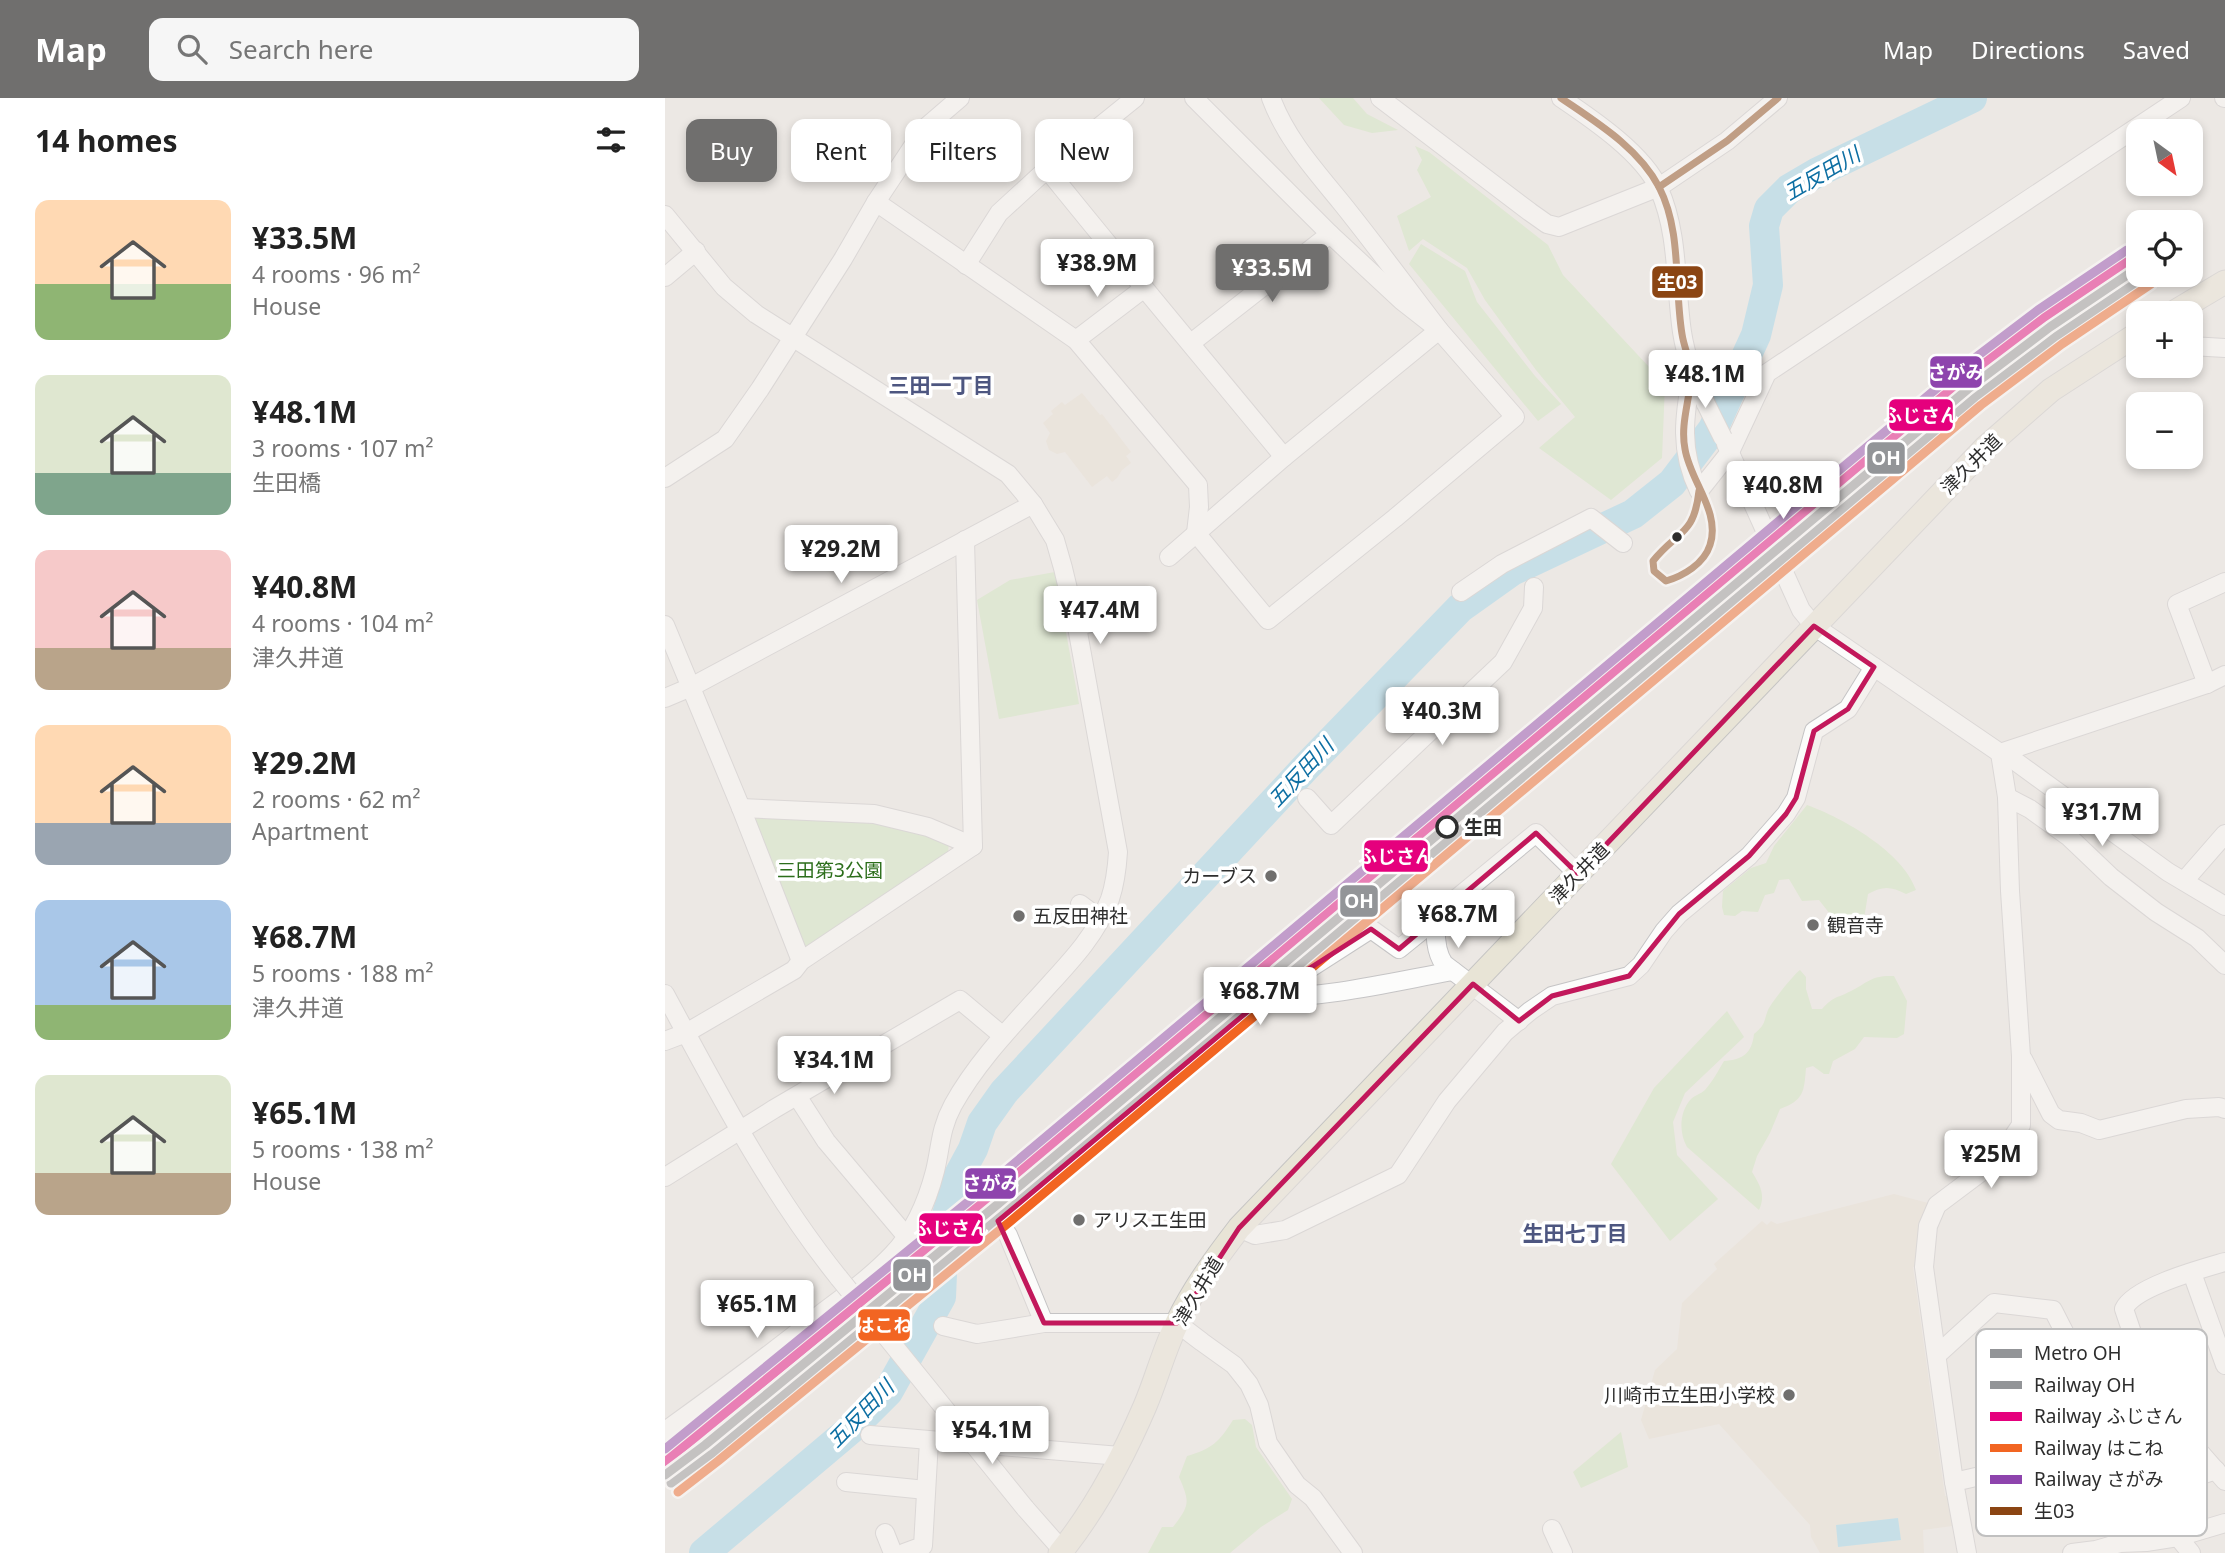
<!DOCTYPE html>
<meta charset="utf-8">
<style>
:root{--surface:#fff;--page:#f6f6f6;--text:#222;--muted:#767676;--accent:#706f6e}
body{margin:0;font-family:"Noto Sans","Noto Sans JP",sans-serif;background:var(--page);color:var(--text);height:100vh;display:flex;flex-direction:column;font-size:26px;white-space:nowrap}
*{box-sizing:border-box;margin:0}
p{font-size:23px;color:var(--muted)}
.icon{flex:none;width:38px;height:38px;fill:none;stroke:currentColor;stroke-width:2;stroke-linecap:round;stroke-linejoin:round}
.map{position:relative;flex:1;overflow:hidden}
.sheet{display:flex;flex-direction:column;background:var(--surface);width:665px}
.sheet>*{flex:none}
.hud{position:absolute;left:21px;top:21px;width:665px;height:63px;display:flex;gap:14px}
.needle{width:46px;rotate:147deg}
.controls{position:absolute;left:1461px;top:21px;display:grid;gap:14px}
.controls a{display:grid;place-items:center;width:77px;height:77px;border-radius:14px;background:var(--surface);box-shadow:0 4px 10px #0003;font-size:35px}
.price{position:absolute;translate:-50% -60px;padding:0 16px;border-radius:7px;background:#fff;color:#222;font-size:23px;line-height:46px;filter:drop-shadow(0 2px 4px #0008)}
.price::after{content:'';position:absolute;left:50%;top:42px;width:21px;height:16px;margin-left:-10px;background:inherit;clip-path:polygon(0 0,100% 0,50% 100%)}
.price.active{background:var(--accent);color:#fff}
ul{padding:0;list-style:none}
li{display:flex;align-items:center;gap:21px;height:175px;padding:0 35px}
li span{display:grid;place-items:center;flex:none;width:196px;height:140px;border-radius:14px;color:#555}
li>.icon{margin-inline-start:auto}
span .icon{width:84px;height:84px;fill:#fffc;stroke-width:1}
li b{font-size:30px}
h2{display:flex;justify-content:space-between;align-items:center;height:84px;padding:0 35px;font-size:30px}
.pill{padding:0 24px;border-radius:14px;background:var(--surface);box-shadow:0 4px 10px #0003;font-size:24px;line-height:63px}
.pill.active{background:var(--accent);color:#fff}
header{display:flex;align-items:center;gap:42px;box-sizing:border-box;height:98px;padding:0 35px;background:var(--accent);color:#fff}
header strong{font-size:33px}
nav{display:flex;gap:38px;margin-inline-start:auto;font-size:24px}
.search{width:490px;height:63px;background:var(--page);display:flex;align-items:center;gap:18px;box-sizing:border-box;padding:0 24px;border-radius:14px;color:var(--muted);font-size:26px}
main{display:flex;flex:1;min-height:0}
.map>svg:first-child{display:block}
.education{fill:#e6e0d3}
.green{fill:#cee6be}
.water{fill:#99d6ec}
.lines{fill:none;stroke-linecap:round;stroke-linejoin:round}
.river{stroke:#99d6ec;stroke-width:30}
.minor-casing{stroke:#c5c4c5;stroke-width:20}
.major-casing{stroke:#c6c5c4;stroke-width:25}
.minor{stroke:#fcfcfb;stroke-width:18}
.major{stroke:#e8e4d6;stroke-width:23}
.minor-bridge-casing{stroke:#c5c4c5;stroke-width:20;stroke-linecap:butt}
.minor-bridge{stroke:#fcfcfb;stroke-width:18}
.bus-1-casing{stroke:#fff;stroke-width:12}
.bus-1{stroke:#8b4513;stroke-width:7}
.rail-1-casing{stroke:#fff;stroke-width:14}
.rail-2-casing{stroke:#fff;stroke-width:14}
.rail-3-casing{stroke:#fff;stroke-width:14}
.rail-4-casing{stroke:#fff;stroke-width:14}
.rail-1{stroke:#939598;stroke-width:9}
.rail-2{stroke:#e5007d;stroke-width:9}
.rail-3{stroke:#f26522;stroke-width:9}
.rail-4{stroke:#8e44ad;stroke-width:9}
.metro-1-casing{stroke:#fff;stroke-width:14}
.metro-1{stroke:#939598;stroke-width:9}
.marked{fill:none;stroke:#c2185b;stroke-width:5;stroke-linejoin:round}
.bus-dot{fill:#2e2e2e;stroke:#fff;stroke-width:2.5}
.stop-dot{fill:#fff;stroke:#2e2e2e;stroke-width:3.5}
.poi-dot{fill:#706f6e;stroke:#fff;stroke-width:2.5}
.labels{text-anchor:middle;stroke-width:7;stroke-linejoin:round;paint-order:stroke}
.street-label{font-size:19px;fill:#2e2e2e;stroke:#fff}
.stop-label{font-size:19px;font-weight:bold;fill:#2e2e2e;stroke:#fff;text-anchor:start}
.park-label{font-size:19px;fill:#2c6e1b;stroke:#fff}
.poi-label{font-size:19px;fill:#2e2e2e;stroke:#fff;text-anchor:start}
.water-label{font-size:21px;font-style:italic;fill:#0d6fa3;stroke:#fff}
.neighbourhood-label{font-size:21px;font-weight:bold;fill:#4d5680;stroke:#fff}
.key{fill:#fff;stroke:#c0c0c0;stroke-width:2}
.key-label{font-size:19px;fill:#2e2e2e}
.line-badge{stroke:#fff;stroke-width:2.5}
.badge-label{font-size:19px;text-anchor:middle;font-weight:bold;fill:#fff}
</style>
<header>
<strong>Map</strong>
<div class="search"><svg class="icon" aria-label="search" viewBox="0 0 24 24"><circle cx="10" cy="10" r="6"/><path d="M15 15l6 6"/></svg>Search here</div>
<nav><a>Map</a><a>Directions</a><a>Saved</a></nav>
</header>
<main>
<section class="sheet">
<h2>14 homes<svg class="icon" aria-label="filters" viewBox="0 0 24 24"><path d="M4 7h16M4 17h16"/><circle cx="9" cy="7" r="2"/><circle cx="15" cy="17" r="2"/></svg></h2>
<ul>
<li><span style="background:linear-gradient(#ffd9b3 60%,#8fb573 0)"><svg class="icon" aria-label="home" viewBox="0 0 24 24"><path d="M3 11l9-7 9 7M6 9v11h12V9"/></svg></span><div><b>¥33.5M</b><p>4 rooms · 96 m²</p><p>House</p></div></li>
<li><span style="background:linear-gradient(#dfe7d0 70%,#7fa58c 0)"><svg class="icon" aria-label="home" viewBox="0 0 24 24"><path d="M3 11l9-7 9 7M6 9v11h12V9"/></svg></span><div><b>¥48.1M</b><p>3 rooms · 107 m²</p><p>生田橋</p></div></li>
<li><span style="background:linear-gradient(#f6c9c9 70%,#b9a48a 0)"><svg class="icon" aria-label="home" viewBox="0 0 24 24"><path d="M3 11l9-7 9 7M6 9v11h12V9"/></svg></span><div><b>¥40.8M</b><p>4 rooms · 104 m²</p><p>津久井道</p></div></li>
<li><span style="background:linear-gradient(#ffd9b3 70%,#9aa5b1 0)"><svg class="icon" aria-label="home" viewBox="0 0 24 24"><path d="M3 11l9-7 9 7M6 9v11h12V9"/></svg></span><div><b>¥29.2M</b><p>2 rooms · 62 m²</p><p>Apartment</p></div></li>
<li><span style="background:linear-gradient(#a9c7e8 75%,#8fb573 0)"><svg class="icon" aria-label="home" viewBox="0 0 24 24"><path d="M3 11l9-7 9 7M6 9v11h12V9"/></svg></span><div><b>¥68.7M</b><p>5 rooms · 188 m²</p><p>津久井道</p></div></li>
<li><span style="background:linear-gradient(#dfe7d0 70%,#b9a48a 0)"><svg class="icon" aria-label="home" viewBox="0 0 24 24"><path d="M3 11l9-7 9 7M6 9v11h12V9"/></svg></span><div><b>¥65.1M</b><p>5 rooms · 138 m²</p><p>House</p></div></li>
</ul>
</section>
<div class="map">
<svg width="1560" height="1455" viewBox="0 0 1560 1455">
<rect width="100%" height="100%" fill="#ece8e4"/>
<g class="education">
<polygon points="417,295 435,317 437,316 466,354 461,358 466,365 457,372 452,380 447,384 442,378 427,389 400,354 392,356 384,352 381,343 385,335 378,325 388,316 386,313 397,304 400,307"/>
<polygon points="1229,1096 1267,1106 1253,1168 1248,1169 1280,1398 1284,1398 1287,1428 1258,1432 1259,1455 1155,1455 1146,1439 1145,1427 1054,1326 984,1341 976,1322 990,1272 1012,1251 1017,1205 1052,1171 1049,1166 1097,1123 1102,1127 1106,1123 1112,1126"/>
</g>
<g class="green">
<polygon points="654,0 688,0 702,16 733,32 707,35 679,27"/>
<polygon points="750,48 764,54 883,147 898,177 1000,286 997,360 946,402 874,350 910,319 871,272 820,202 802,170 758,141 744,153 732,118 766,99 752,72 757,62"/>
<polygon points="756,146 800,173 812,204 870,278 896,306 873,323 744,166"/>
<polygon points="390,474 414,606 334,621 312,502 345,482"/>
<path d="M 1142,707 C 1178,720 1238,754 1251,792 L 1241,796 C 1226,788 1217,788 1203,796 L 1198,827 L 1182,834 L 1173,834 L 1165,816 L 1154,802 L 1137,803 L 1124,781 L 1114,782 L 1109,795 L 1100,797 L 1093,814 L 1077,813 L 1070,818 L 1059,817 L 1057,809 L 1058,793 L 1086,770 L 1101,765 L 1109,748 Z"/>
<polygon points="94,714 239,729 284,744 283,755 145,849 139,848 89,724"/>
<path d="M 1135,872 L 1141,879 L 1141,891 L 1147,911 L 1157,911 C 1170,897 1171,901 1186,893 C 1204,884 1206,877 1229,878 L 1242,903 L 1239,936 L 1232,940 L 1199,939 L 1190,951 L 1168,963 L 1164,976 L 1159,976 L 1148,968 L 1141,970 C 1139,994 1139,1002 1115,1011 L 1105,1035 L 1092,1058 L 1087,1074 C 1095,1087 1101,1097 1094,1112 L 1022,1049 C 1014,1035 1014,1014 1026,1001 C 1030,997 1036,996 1040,992 C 1048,983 1053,973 1059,963 C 1078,962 1087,955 1089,936 C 1101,926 1098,925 1103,912 C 1107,904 1128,877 1135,872 Z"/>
<polygon points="1062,913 1079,939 1020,995 1008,1024 1012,1057 1053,1101 1005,1143 946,1066 989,990"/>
<path d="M 580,1321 L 587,1327 L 591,1349 L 627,1401 L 623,1412 L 596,1429 L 565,1455 L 483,1455 L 497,1429 L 508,1429 C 525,1407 525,1404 514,1379 L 522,1358 C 547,1351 554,1344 568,1322 Z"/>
<polygon points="956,1334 963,1369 916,1390 908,1374"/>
</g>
<polygon class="water" points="1233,1420 1236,1442 1173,1449 1171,1427"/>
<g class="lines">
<polyline class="river" points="39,1455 186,1331 223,1294 276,1199 279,1130 283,1113 294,1077 308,1051 317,1025 339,994 640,670 795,510 847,473 968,416 1007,385 1048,331 1091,237 1103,187 1099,128 1104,111 1124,91 1153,74 1307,0"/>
<g class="minor-casing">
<g id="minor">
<polyline points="715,0 865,114 882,126 894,129 994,89 1062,43 1113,0"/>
<path d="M 896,0 C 927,21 979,56 994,91 C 1014,136 1010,187 1017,234 C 1021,260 1030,282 1041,306"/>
<polyline points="1559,0 1560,0"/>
<path d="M 382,71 C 460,168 540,263 619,359"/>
<polyline points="211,104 411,242 533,387 534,409 531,435 603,522 730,420 850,319 774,232 737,203 665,136 529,0"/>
<path d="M 0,117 L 59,189 L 91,216 L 343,376 L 368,406 L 390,442 L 398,470 L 412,529 L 453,754 C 452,770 450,786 445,801 C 432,835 408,861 384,887 C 350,925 313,962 288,1007 C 275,1031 276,1048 270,1073 C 262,1104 249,1134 227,1157 C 206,1179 181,1197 157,1215 C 106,1256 53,1295 0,1333"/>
<polyline points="301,167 334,115 382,71 470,0"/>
<polyline points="0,179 31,153"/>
<polyline points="411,242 478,191"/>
<polyline points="526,245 665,136"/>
<polyline points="1526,248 1560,250"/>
<path d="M 1027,275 C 1019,319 1014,352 1034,393 L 1065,354 L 1102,275 L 1516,0"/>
<polyline points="1061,346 1136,512 1149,528 1335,655 1350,663 1503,774 1560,808"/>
<polyline points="0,380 60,341 95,291 178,161 211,104 260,30 295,0"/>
<polyline points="300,442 308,748"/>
<path d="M 504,459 L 619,359 L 774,232 C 741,189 709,145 675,103 C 648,70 621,40 606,0"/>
<polyline points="796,494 837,466 926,420 958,445"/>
<polyline points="0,527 76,710 136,863"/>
<polyline points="412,529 425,525 436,516"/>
<polyline points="1542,586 1512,506 1560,484"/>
<polyline points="0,600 26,589 368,406"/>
<polyline points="1335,655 1542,586 1560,577"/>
<polyline points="1342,699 1365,711 1404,739 1446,779 1491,814 1532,840 1560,867"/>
<polyline points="642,700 666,727 838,564 868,510 869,489"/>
<polyline points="76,710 209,716 263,729 308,748"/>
<polyline points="1519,783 1560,736"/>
<polyline points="415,806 435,821"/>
<path d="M 771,821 C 770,836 770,853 779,866 L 854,923"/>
<path d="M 0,896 C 53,994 104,1093 174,1180"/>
<path d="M 601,899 C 663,900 727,884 788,873"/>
<polyline points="0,943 21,935 129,872 136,863 308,748"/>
<polyline points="1358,961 1386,1016 1394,1022 1416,1025 1434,1032 1521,1011 1554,1009 1560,1011"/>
<polyline points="132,998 161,1043 242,1139"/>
<polyline points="0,1079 109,1011 295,902 338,938"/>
<polyline points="333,1123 343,1137 379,1225 512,1225 537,1244 569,1267 584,1286 594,1307 603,1345 632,1387 648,1400 688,1455"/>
<polyline points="574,1130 590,1137 620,1132 733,1077 782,1003 840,934 865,913 887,898 964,878 976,867 999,833 1014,816 1084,758 1121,716 1131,700 1149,633 1183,611 1209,569"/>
<path d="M 1560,1164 C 1536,1171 1469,1189 1459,1211 L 1490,1303 L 1560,1383"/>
<polyline points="287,1166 295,1154 600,899 706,831 734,851 771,821 774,815 871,735 913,776"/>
<polyline points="1527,1175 1560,1267"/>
<polyline points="278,1228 312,1236 379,1225"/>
<polyline points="1273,1256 1329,1205 1388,1212 1431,1296 1441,1325"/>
<polyline points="205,1337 455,1358"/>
<polyline points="181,1384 261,1392"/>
<polyline points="1289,1384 1324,1376 1369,1381 1431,1397 1477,1397 1551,1372"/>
<polyline points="360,1410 397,1452"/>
<polyline points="887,1431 898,1455"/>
<polyline points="220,1435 228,1455"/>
<polyline points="1513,1439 1526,1455"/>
<polyline points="239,1455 258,1448 264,1343"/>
<polyline points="1302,1455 1289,1384 1259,1169 1263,1128 1272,1107 1332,1062 1356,1027 1356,958 1345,793 1342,699 1335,655"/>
<polyline points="1407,1455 1431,1452 1455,1445 1481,1444 1513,1439 1560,1425"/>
</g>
</g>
<g class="major-casing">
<g id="major">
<polyline points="1508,215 1560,184"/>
<path d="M 395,1455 C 430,1412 458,1359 480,1308 C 492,1280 499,1251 513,1223 C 529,1190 551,1160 574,1130 L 1320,350 L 1386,292 L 1474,235"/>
</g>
</g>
<use href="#minor" class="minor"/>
<use href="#major" class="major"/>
<g class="minor-bridge-casing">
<g id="minor-bridge">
<polyline points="1041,306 1058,340"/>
<polyline points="174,1180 360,1410"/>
</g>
</g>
<use href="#minor-bridge" class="minor-bridge"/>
<g class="bus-1-casing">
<g id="bus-1">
<path d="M 896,0 C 931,24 974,50 994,89 C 1017,134 1009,187 1017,236 C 1019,250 1026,263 1026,277 C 1025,302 1015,326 1020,351 C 1025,383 1056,414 1045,447 C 1039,466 1018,478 1001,483 L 989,473 L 988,463 C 1013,432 1029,438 1034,393"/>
<polyline points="994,89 1062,43 1113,0"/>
</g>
</g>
<use href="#bus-1" class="bus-1"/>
<g class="rail-1-casing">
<polyline id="rail-1" points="6,1385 47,1355 340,1114 1310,299 1391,238 1480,178"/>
</g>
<g class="rail-2-casing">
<polyline id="rail-2" points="0,1364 326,1098 1296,283 1379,220 1468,160"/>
</g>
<g class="rail-3-casing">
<polyline id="rail-3" points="13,1394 53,1363 347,1122 1316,307 1397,246 1486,186"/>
</g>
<g class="rail-4-casing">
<polyline id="rail-4" points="0,1351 320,1090 1290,275 1373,212 1462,152"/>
</g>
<use href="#rail-1" class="rail-1"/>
<use href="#rail-2" class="rail-2"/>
<use href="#rail-3" class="rail-3"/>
<use href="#rail-4" class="rail-4"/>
<g class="metro-1-casing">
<polyline id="metro-1" points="0,1377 40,1347 333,1106 1303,291 1385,229 1474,169"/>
</g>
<use href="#metro-1" class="metro-1"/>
</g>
<path d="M0 0H1560V1455H0ZM 1149,528 L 1209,569 L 1183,611 L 1149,633 L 1131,700 L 1121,716 L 1084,758 L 1014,816 L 964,878 L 887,898 L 854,923 L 808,886 L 574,1130 L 512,1225 L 379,1225 L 333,1123 L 600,899 L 706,831 L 734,851 L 871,735 L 913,776 Z" fill="#ece8e4" fill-opacity=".55" fill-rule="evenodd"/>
<path class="marked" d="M 1149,528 L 1209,569 L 1183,611 L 1149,633 L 1131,700 L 1121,716 L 1084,758 L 1014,816 L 964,878 L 887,898 L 854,923 L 808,886 L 574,1130 L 512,1225 L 379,1225 L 333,1123 L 600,899 L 706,831 L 734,851 L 871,735 L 913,776 Z"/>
<circle class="bus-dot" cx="1012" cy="439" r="6"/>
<circle class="stop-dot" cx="782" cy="729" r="10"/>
<g class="poi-dot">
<circle cx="606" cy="778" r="7"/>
<circle cx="354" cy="818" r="7"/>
<circle cx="1148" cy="827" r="7"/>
<circle cx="414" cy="1122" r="7"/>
<circle cx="1124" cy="1297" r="7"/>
</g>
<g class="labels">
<g class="street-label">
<text transform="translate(1306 366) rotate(-45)" y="7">津久井道</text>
<text transform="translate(914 775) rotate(-46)" y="7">津久井道</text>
<text transform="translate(533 1193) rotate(-59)" y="7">津久井道</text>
</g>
<g class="stop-label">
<text x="799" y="736">生田</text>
</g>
<g class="park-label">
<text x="165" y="779">三田第3公園</text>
</g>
<g class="poi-label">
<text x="592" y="785" text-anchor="end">カーブス</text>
<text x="368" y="825">五反田神社</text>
<text x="1162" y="834">観音寺</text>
<text x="428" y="1129">アリスエ生田</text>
<text x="1110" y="1304" text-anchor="end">川崎市立生田小学校</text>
</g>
<g class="water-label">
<text transform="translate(1157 76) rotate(-30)" y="7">五反田川</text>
<text transform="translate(636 675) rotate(-47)" y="7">五反田川</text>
<text transform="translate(196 1316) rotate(-46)" y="7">五反田川</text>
</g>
<g class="neighbourhood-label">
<text x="276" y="295">三田一丁目</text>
<text x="910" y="1143">生田七丁目</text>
</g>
</g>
<rect x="1311" y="1231" width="231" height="207" rx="10" class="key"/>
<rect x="1325" y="1251" width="32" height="9" fill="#939598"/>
<rect x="1325" y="1283" width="32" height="8" fill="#939598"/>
<rect x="1325" y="1314" width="32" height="9" fill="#e5007d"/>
<rect x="1325" y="1346" width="32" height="8" fill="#f26522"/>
<rect x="1325" y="1377" width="32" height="9" fill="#8e44ad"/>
<rect x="1325" y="1409" width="32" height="8" fill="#8b4513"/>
<g class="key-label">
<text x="1369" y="1262">Metro OH</text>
<text x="1369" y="1294">Railway OH</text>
<text x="1369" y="1325">Railway ふじさん</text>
<text x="1369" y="1357">Railway はこね</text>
<text x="1369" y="1388">Railway さがみ</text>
<text x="1369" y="1420">生03</text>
</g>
<g class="line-badge">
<rect x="986" y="167" width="53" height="34" rx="7" fill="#8b4513"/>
<rect x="1264" y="257" width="54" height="34" rx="7" fill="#8e44ad"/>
<rect x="1223" y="300" width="66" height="34" rx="7" fill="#e5007d"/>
<rect x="1201" y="343" width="40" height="34" rx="7" fill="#939598"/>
<rect x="698" y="741" width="66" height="34" rx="7" fill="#e5007d"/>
<rect x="674" y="786" width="40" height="34" rx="7" fill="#939598"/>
<rect x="299" y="1069" width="53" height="33" rx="7" fill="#8e44ad"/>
<rect x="253" y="1114" width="66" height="33" rx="7" fill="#e5007d"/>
<rect x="227" y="1160" width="40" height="34" rx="7" fill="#939598"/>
<rect x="192" y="1210" width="54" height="34" rx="7" fill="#f26522"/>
</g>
<g class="badge-label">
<text x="1012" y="191">生03</text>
<text x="1291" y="281">さがみ</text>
<text x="1256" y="324">ふじさん</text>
<text x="1221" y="367">OH</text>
<text x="731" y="765">ふじさん</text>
<text x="694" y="810">OH</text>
<text x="326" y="1092">さがみ</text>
<text x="286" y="1137">ふじさん</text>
<text x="247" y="1184">OH</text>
<text x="219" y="1234">はこね</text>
</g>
</svg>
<div class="controls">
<a><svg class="needle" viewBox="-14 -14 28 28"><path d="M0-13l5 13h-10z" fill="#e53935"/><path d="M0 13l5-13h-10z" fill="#767676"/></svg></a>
<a><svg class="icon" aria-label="locate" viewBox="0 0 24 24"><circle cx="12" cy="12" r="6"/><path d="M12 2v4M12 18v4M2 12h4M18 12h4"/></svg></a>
<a>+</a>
<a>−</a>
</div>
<b class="price" style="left:432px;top:201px">¥38.9M</b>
<b class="price active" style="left:607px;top:206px">¥33.5M</b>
<b class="price" style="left:1040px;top:312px">¥48.1M</b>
<b class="price" style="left:1118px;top:423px">¥40.8M</b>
<b class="price" style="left:176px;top:487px">¥29.2M</b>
<b class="price" style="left:435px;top:548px">¥47.4M</b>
<b class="price" style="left:777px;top:649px">¥40.3M</b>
<b class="price" style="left:1437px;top:750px">¥31.7M</b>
<b class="price" style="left:793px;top:852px">¥68.7M</b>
<b class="price" style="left:595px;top:929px">¥68.7M</b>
<b class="price" style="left:169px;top:998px">¥34.1M</b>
<b class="price" style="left:1326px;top:1092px">¥25M</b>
<b class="price" style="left:92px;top:1242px">¥65.1M</b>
<b class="price" style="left:327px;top:1368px">¥54.1M</b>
<div class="hud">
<a class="pill active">Buy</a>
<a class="pill">Rent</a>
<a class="pill">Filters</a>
<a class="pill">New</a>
</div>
</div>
</main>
